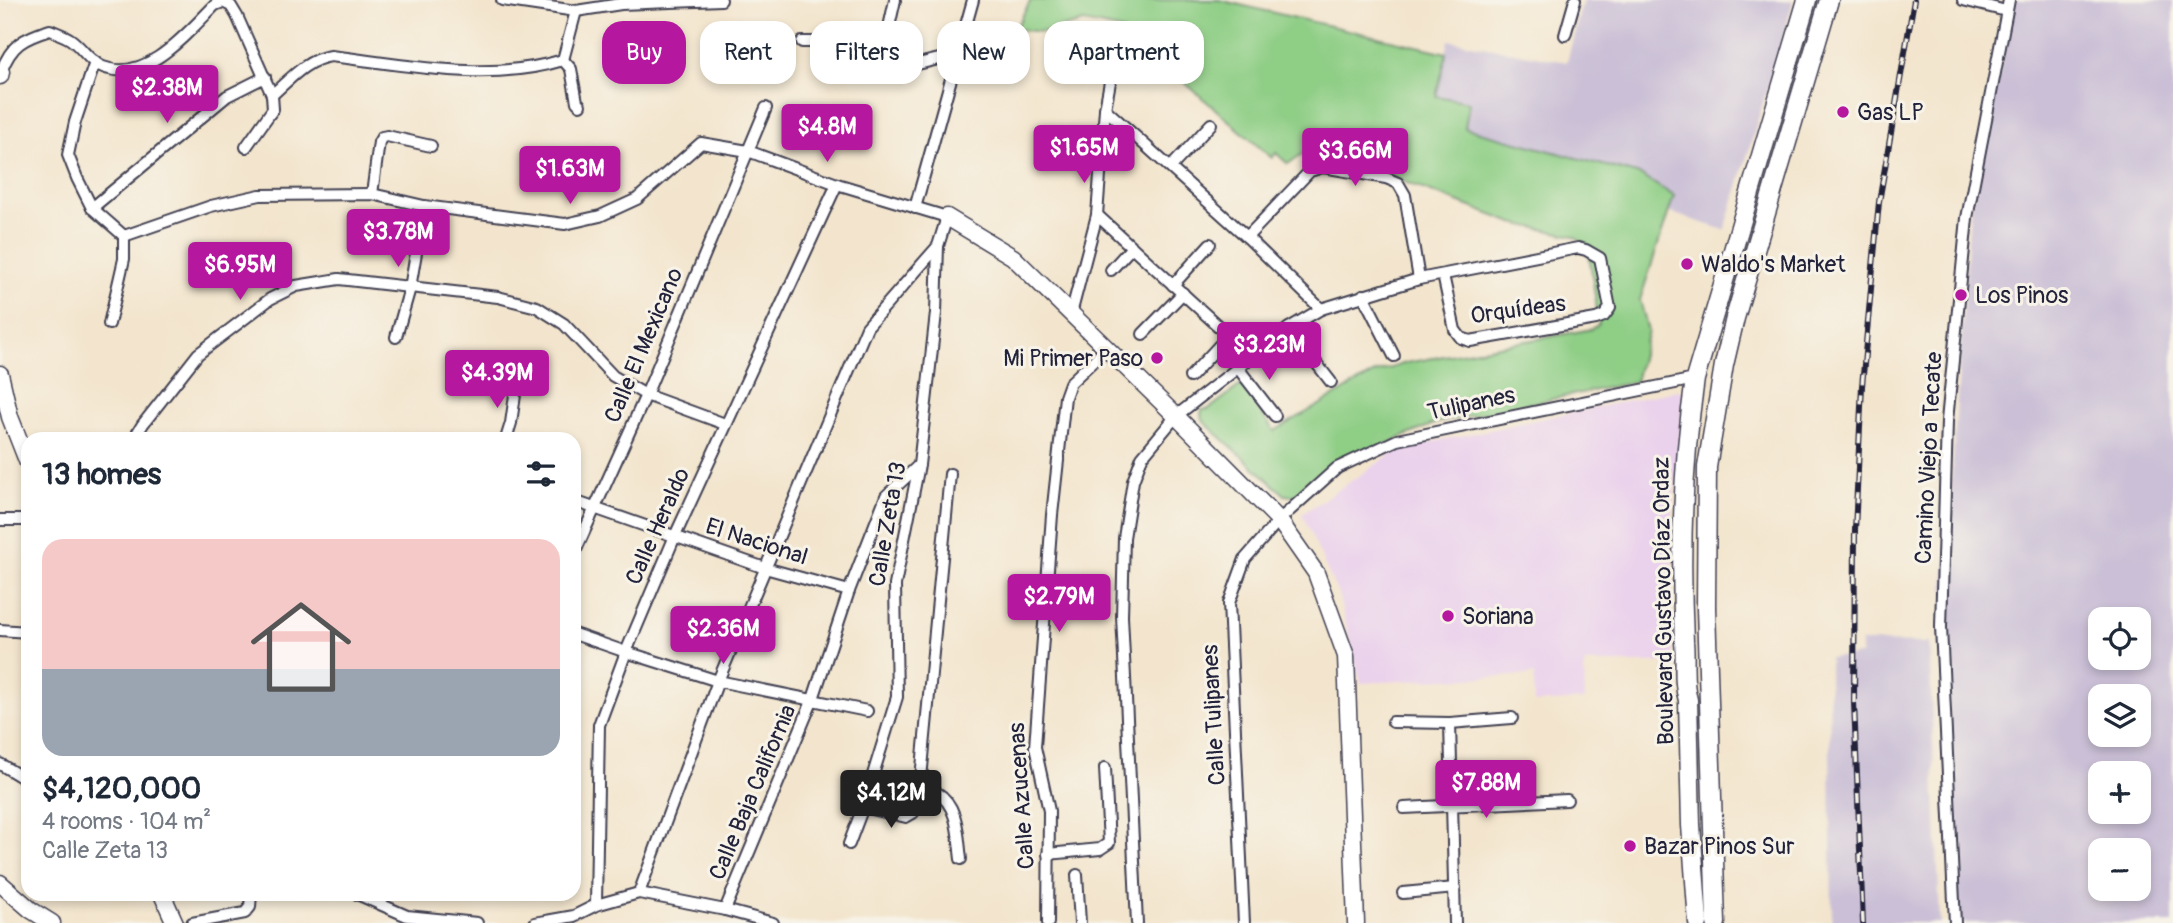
<!DOCTYPE html>
<meta charset="utf-8">
<style>
:root{--surface:#fff;--page:#f6f6f7;--text:#1f2937;--muted:#747a83;--line:#e0e1e3;--accent:#b5179e}
body{margin:0;font-family:Pangolin,sans-serif;background:var(--page);color:var(--text);height:100vh;display:flex;flex-direction:column;font-size:26px;white-space:nowrap}
*{box-sizing:border-box;margin:0}
p{font-size:23px;color:var(--muted)}
.icon{flex:none;width:38px;height:38px;fill:none;stroke:currentColor;stroke-width:2;stroke-linecap:round;stroke-linejoin:round}
.map{position:relative;flex:1;overflow:hidden}
.sheet{position:absolute;left:21px;top:432px;width:560px;height:469px;display:flex;flex-direction:column;background:var(--surface);border-radius:21px;box-shadow:0 4px 10px #0003}
.sheet>*{flex:none}
.top-card{position:absolute;left:602px;top:21px;width:665px;height:63px;display:flex;gap:14px}
.controls{position:absolute;left:2088px;top:607px;display:grid;gap:14px}
.controls a{display:grid;place-items:center;width:63px;height:63px;border-radius:14px;background:var(--surface);box-shadow:0 4px 10px #0003;font-size:35px}
.price{position:absolute;translate:-50% -60px;padding:0 16px;border-radius:7px;background:var(--accent);color:#fff;font-size:23px;line-height:46px;filter:drop-shadow(0 2px 4px #0008)}
.price::after{content:'';position:absolute;left:50%;top:42px;width:21px;height:16px;margin-left:-10px;background:inherit;clip-path:polygon(0 0,100% 0,50% 100%)}
.price.current{background:#222;color:#fff}
ul{padding:0;list-style:none}
li{display:grid;align-content:center;gap:14px;height:371px;padding:0 21px}
li+li{border-top:2px solid var(--line)}
li span{display:grid;place-items:center;height:217px;border-radius:21px;color:#555}
li>.icon{margin-inline-start:auto}
span .icon{width:126px;height:126px;fill:#fffc;stroke-width:1}
li b{font-size:30px}
h2{display:flex;justify-content:space-between;align-items:center;height:84px;padding:0 21px;font-size:30px}
.chip{padding:0 24px;border-radius:21px;background:var(--surface);box-shadow:0 4px 10px #0003;font-size:24px;line-height:63px}
.chip.current{background:var(--accent);color:#fff}
.map>svg:first-child{display:block}
.built{fill:#ead1ec}
.industrial{fill:#cabfd6;fill-rule:evenodd}
.green{fill:#8ece85;stroke:#587860;stroke-width:2}
.lines{fill:none;stroke-linecap:round;stroke-linejoin:round}
.street-casing{stroke:#413f51;stroke-width:14}
.secondary-casing{stroke:#413f51;stroke-width:19}
.primary-casing{stroke:#413f51;stroke-width:21}
.street{stroke:#fff;stroke-width:10}
.secondary{stroke:#fff;stroke-width:16}
.primary{stroke:#fff;stroke-width:18}
.rail-casing{stroke:#22223b;stroke-width:6}
.rail{stroke:#f7f3e8;stroke-width:3.5;stroke-dasharray:10;stroke-linecap:butt}
.poi-dot{fill:#b5179e;stroke:#f7f3e8;stroke-width:2.5}
.labels{text-anchor:middle;stroke-width:6;stroke-linejoin:round;paint-order:stroke}
.poi-label{font-size:23px;fill:#22223b;stroke:#f7f3e8;text-anchor:start}
.street-label{font-size:23px;fill:#22223b;stroke:#f7f3e8}
</style>
<div class="map">
<svg width="2173" height="923" viewBox="0 0 2173 923">
<rect width="100%" height="100%" fill="#f7f3e8"/>
<filter id="ink" filterUnits="userSpaceOnUse"><feTurbulence type="fractalNoise" baseFrequency=".0143" numOctaves="2"/><feDisplacementMap in="SourceGraphic" scale="14" xChannelSelector="R" yChannelSelector="G"/><feConvolveMatrix kernelMatrix="1 2 1 2 8 2 1 2 1" color-interpolation-filters="sRGB"/></filter>
<filter id="wash" filterUnits="userSpaceOnUse"><feTurbulence type="fractalNoise" baseFrequency=".00686" numOctaves="4" result="noise"/><feDisplacementMap in="SourceGraphic" scale="28" xChannelSelector="R" yChannelSelector="G"/><feGaussianBlur stdDeviation="1.57" result="paint"/><feColorMatrix in="noise" values="0 0 0 0 0 0 0 0 0 0 0 0 0 0 0 0 0 1.4 0 .05"/><feComposite in="paint" operator="in"/></filter>
<g filter="url(#wash)">
<rect width="100%" height="100%" fill="#f3e5cd"/>
<polygon class="built" points="1679,390 1684,392 1671,528 1673,663 1584,663 1585,700 1534,703 1534,675 1361,683 1338,594 1302,514 1399,449"/>
<g class="industrial">
<polygon points="1583,0 1781,0 1793,2 1725,230 1668,212 1673,196 1640,175 1464,128 1436,96 1449,40 1567,62"/>
<path d="M 2015,0 L 2173,0 L 2173,923 L 1955,923 L 1944,590 L 1970,213 ZM 2100,620 L 2138,620 L 2138,658 L 2100,658 ZM 2100,696 L 2138,696 L 2138,735 L 2100,735 ZM 2100,774 L 2138,774 L 2138,812 L 2100,812 ZM 2100,850 L 2138,850 L 2138,889 L 2100,889 Z"/>
<polygon points="1861,642 1929,643 1940,923 1832,923 1829,658 1861,655"/>
</g>
<polygon class="green" points="1031,0 1219,0 1447,53 1436,96 1469,102 1465,128 1640,175 1674,196 1640,300 1648,331 1635,382 1436,423 1363,454 1303,492 1292,496 1285,495 1204,422 1201,414 1202,410 1209,409 1241,385 1274,431 1373,374 1406,363 1592,329 1599,324 1588,246 1574,236 1513,223 1386,175 1305,152 1288,164 1276,153 1272,158 1184,82 1189,76 1156,49 1118,29 1084,22 1042,32 1015,29"/>
</g>
<g filter="url(#ink)">
<g class="lines">
<g class="street-casing">
<g id="street">
<polyline points="502,0 576,11 621,4 721,0"/>
<polyline points="1963,0 2006,11"/>
<polyline points="1565,35 1575,0"/>
<polyline points="802,42 840,42 883,54 895,65 905,67 956,55"/>
<polyline points="883,54 895,0"/>
<polyline points="563,60 576,11"/>
<polyline points="563,60 571,69 577,102 580,105"/>
<polyline points="95,62 75,122 68,155 77,178 92,208 124,236"/>
<path d="M 1,72 C 11,44 24,38 50,30 C 57,33 64,35 70,39 C 82,47 89,62 103,67 C 146,84 188,32 215,5 L 223,2 L 231,6 L 237,16 L 272,95 L 273,109 L 246,147"/>
<path d="M 272,95 C 290,79 307,59 331,56 C 407,65 489,83 563,60"/>
<polyline points="1105,109 1247,237 1321,309"/>
<polyline points="1171,167 1211,124"/>
<polyline points="372,194 379,142 382,137 387,136 431,146"/>
<polyline points="92,208 227,96 265,77"/>
<polyline points="915,208 973,0"/>
<polyline points="1097,215 1252,357"/>
<polyline points="124,236 211,206 260,195 372,194 424,206 565,224 600,216 637,199 701,143 748,151 837,184 947,217 938,246 867,327 718,681 639,893"/>
<polyline points="1247,237 1310,171 1323,167 1386,178 1398,183 1405,195 1419,279"/>
<polyline points="1111,270 1132,247"/>
<polyline points="1173,285 1210,244"/>
<polyline points="1363,295 1394,356"/>
<polyline points="1071,314 1097,215 1105,109 1114,60"/>
<polyline points="109,324 124,259 124,236"/>
<polyline points="1289,328 1331,382"/>
<polyline points="1143,334 1183,293"/>
<polyline points="396,337 410,288 424,206"/>
<polyline points="1238,368 1275,416"/>
<polyline points="1190,377 1229,335"/>
<polyline points="136,439 138,432 143,424 198,354 270,299 296,286 339,279 498,297 537,307 564,324 613,376 646,395 725,424"/>
<polyline points="506,439 511,423 516,388"/>
<polyline points="574,501 765,568 849,591"/>
<polyline points="0,520 28,520"/>
<polyline points="574,554 646,395 766,108"/>
<polyline points="0,630 28,632"/>
<polyline points="574,634 626,652 718,681 867,711"/>
<polyline points="1393,722 1450,723 1512,718"/>
<polyline points="1450,723 1455,923"/>
<polyline points="0,764 28,781"/>
<path d="M 920,789 C 925,790 932,790 936,792 C 959,805 958,837 961,859"/>
<polyline points="863,807 906,817 913,813 920,789 950,474"/>
<polyline points="1404,808 1567,800"/>
<polyline points="849,844 863,807 897,697 895,585 919,465 936,313 938,246"/>
<polyline points="1048,854 1100,849 1109,843 1105,768"/>
<polyline points="1077,875 1080,923"/>
<polyline points="1403,893 1455,888"/>
<polyline points="357,894 407,916 477,923"/>
<polyline points="596,905 599,725 626,652 675,536 837,184"/>
<polyline points="725,910 813,699 849,591 886,496 919,465"/>
<polyline points="192,923 245,913 250,907 251,894"/>
<polyline points="535,923 574,916 596,905 639,893 725,910 773,923"/>
<polyline points="1048,923 1049,811 1035,747 1052,515 1065,397 1070,383 1107,348"/>
<polyline points="1137,923 1122,616 1124,538 1133,481 1142,457 1176,416 1289,328 1321,309 1419,279 1578,248 1586,250 1600,258 1610,308 1604,316 1596,319 1470,341 1461,338 1455,330 1443,275"/>
<polyline points="1244,923 1229,603 1245,559 1279,520 1337,468 1397,440 1695,379"/>
<polyline points="1955,923 1941,627 1947,421 1967,218 2009,0"/>
</g>
</g>
<g class="secondary-casing">
<g id="secondary">
<polyline points="0,76 1,72"/>
<polyline points="947,217 1013,257 1176,416 1279,520 1316,573 1346,656 1356,923"/>
<polyline points="0,374 10,417 28,463"/>
<polyline points="0,883 31,910 52,923"/>
<polyline points="162,894 175,923"/>
</g>
</g>
<g class="primary-casing">
<g id="primary">
<path d="M 1698,923 L 1691,825 L 1688,700 C 1682,681 1686,661 1684,642 C 1680,553 1682,466 1695,379 L 1807,0"/>
<polyline points="1716,923 1706,608 1707,467 1724,365 1735,318 1829,0"/>
</g>
</g>
<use href="#street" class="street"/>
<use href="#secondary" class="secondary"/>
<use href="#primary" class="primary"/>
<g class="rail-casing">
<polyline id="rail" points="1863,923 1854,702 1855,530 1862,386 1879,202 1914,0"/>
</g>
<use href="#rail" class="rail"/>
</g>
</g>
<g class="poi-dot">
<circle cx="1843" cy="112" r="7"/>
<circle cx="1687" cy="264" r="7"/>
<circle cx="1961" cy="295" r="7"/>
<circle cx="1157" cy="358" r="7"/>
<circle cx="1448" cy="616" r="7"/>
<circle cx="1630" cy="846" r="7"/>
</g>
<g class="labels">
<g class="poi-label">
<text x="1857" y="120">Gas LP</text>
<text x="1701" y="272">Waldo's Market</text>
<text x="1975" y="303">Los Pinos</text>
<text x="1143" y="366" text-anchor="end">Mi Primer Paso</text>
<text x="1462" y="624">Soriana</text>
<text x="1644" y="854">Bazar Pinos Sur</text>
</g>
<g class="street-label">
<text transform="translate(1518 309) rotate(-8)" y="8">Orquídeas</text>
<text transform="translate(643 345) rotate(-67)" y="8">Calle El Mexicano</text>
<text transform="translate(1471 403) rotate(-12)" y="8">Tulipanes</text>
<text transform="translate(1928 458) rotate(-87)" y="8">Camino Viejo a Tecate</text>
<text transform="translate(887 524) rotate(-80)" y="8">Calle Zeta 13</text>
<text transform="translate(657 526) rotate(-66)" y="8">Calle Heraldo</text>
<text transform="translate(757 541) rotate(18)" y="8">El Nacional</text>
<text transform="translate(1663 601) rotate(-91)" y="8">Boulevard Gustavo Díaz Ordaz</text>
<text transform="translate(1213 715) rotate(-93)" y="8">Calle Tulipanes</text>
<text transform="translate(752 792) rotate(-67)" y="8">Calle Baja California</text>
<text transform="translate(1021 796) rotate(-94)" y="8">Calle Azucenas</text>
</g>
</g>
</svg>
<div class="controls">
<a><svg class="icon" aria-label="locate" viewBox="0 0 24 24"><circle cx="12" cy="12" r="6"/><path d="M12 2v4M12 18v4M2 12h4M18 12h4"/></svg></a>
<a><svg class="icon" aria-label="layers" viewBox="0 0 24 24"><path d="M12 4l9 5-9 5-9-5zM3 14l9 5 9-5"/></svg></a>
<a>+</a>
<a>−</a>
</div>
<b class="price" style="left:167px;top:125px">$2.38M</b>
<b class="price" style="left:827px;top:164px">$4.8M</b>
<b class="price" style="left:1084px;top:185px">$1.65M</b>
<b class="price" style="left:1355px;top:188px">$3.66M</b>
<b class="price" style="left:570px;top:206px">$1.63M</b>
<b class="price" style="left:398px;top:269px">$3.78M</b>
<b class="price" style="left:240px;top:302px">$6.95M</b>
<b class="price" style="left:1269px;top:382px">$3.23M</b>
<b class="price" style="left:497px;top:410px">$4.39M</b>
<b class="price" style="left:1059px;top:634px">$2.79M</b>
<b class="price" style="left:723px;top:666px">$2.36M</b>
<b class="price" style="left:1486px;top:820px">$7.88M</b>
<b class="price current" style="left:891px;top:830px">$4.12M</b>
<div class="top-card">
<a class="chip current">Buy</a>
<a class="chip">Rent</a>
<a class="chip">Filters</a>
<a class="chip">New</a>
<a class="chip">Apartment</a>
</div>
<section class="sheet">
<h2>13 homes<svg class="icon" aria-label="filters" viewBox="0 0 24 24"><path d="M4 7h16M4 17h16"/><circle cx="9" cy="7" r="2"/><circle cx="15" cy="17" r="2"/></svg></h2>
<ul>
<li><span style="background:linear-gradient(#f6c9c9 60%,#9aa5b1 0)"><svg class="icon" aria-label="home" viewBox="0 0 24 24"><path d="M3 11l9-7 9 7M6 9v11h12V9"/></svg></span><div><b>$4,120,000</b><p>4 rooms · 104 m²</p><p>Calle Zeta 13</p></div></li>
</ul>
</section>
</div>
